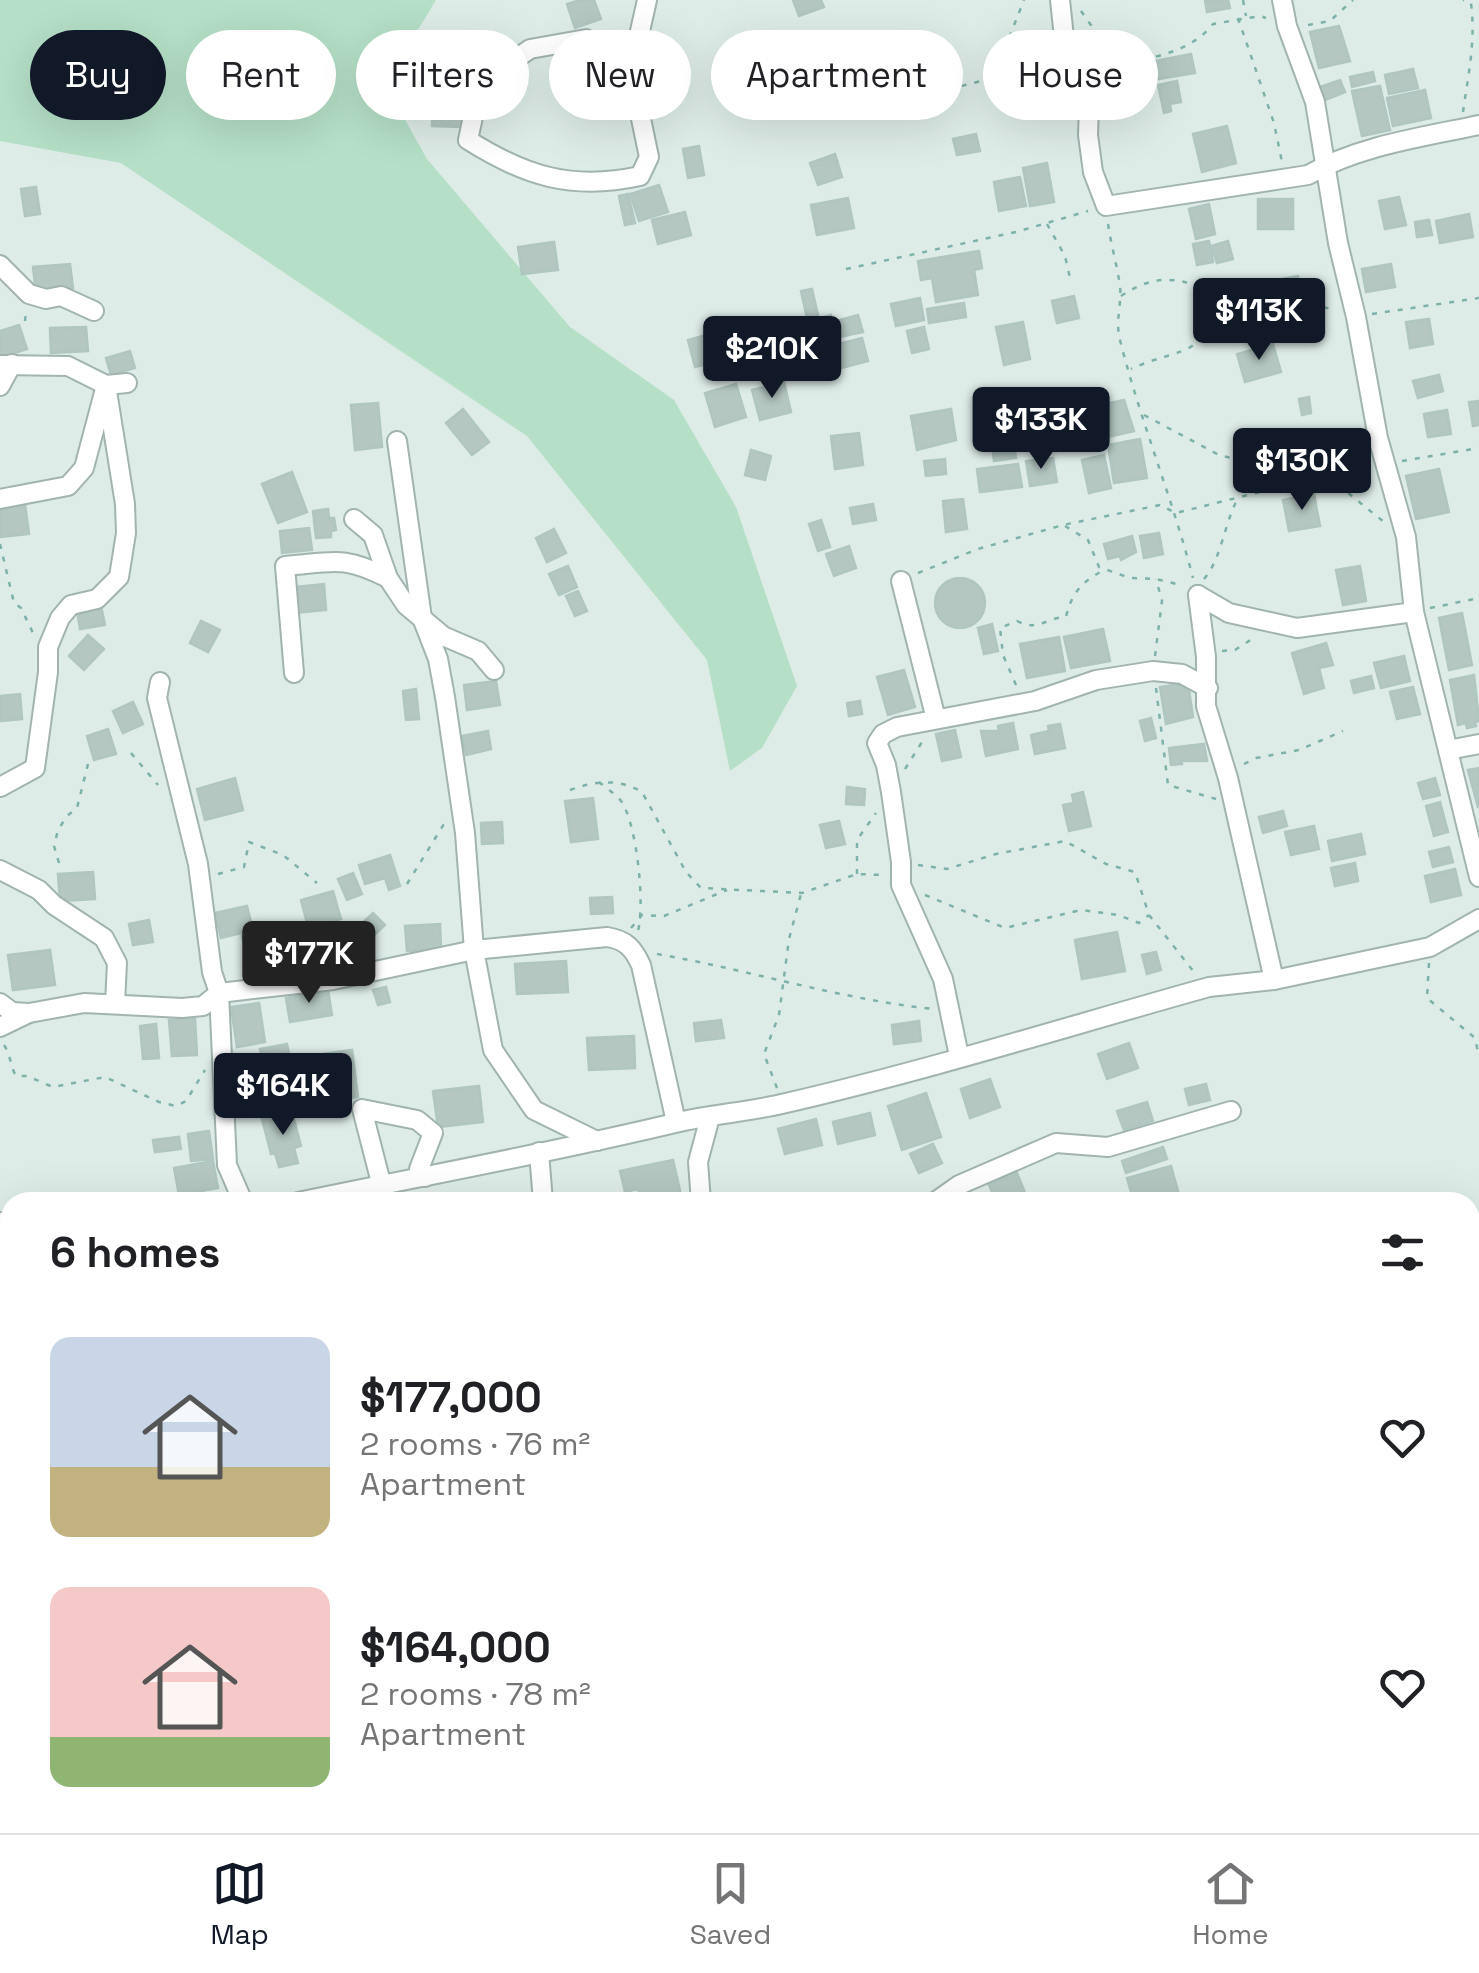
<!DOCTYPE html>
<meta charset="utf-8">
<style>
:root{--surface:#fff;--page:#f6f6f6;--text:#202124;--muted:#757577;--line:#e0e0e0;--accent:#111827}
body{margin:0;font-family:"Space Grotesk",sans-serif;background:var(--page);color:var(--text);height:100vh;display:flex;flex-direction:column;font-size:38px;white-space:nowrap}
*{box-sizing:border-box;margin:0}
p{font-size:32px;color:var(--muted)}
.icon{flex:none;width:55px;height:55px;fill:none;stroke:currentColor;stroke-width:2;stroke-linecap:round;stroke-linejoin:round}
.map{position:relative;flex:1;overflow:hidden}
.panel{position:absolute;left:0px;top:1192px;width:1480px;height:642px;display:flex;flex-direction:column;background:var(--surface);border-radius:30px 30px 0 0;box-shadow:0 10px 40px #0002}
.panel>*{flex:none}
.guide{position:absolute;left:30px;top:30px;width:1420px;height:90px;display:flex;gap:20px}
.price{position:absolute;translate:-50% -85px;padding:0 22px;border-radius:10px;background:var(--accent);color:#fff;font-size:32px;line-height:65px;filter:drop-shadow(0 2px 5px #0008)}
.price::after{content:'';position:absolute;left:50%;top:60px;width:30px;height:22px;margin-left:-15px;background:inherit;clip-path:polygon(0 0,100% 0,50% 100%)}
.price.active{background:#222;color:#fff}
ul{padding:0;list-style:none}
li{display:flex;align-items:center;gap:30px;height:250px;padding:0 50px}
li span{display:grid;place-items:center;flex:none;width:280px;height:200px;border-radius:20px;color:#555}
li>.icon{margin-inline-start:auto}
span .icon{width:120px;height:120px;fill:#fffc;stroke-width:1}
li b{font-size:42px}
h2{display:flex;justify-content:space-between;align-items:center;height:120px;padding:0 50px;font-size:42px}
.pill{padding:0 35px;border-radius:45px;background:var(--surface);box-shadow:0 10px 40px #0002;font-size:35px;line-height:90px}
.pill.active{background:var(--accent);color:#fff}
.tabs{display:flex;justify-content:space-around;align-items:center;height:140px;border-top:2px solid var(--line);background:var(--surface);font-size:28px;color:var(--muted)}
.tabs a{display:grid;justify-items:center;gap:5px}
.tabs .active{color:var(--accent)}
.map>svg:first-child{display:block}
.built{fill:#cddcd7}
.green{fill:#b5dfc7}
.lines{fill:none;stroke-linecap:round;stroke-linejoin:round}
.runway{stroke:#9bb2ae;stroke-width:112}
.building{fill:#b4c7c1;stroke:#b0c6c0;stroke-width:2.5}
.lane-casing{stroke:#a1b4b0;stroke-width:14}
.street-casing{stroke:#a1b4b0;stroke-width:22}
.highway-casing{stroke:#c0c9c8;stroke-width:35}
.path{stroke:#7cb2a9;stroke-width:2.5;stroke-dasharray:5 8;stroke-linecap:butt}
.lane{stroke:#fff;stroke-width:9}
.street{stroke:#fff;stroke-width:18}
.highway{stroke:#276c68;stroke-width:30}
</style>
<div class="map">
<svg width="1479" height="1833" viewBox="0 0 1479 1833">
<rect width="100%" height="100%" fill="#deece8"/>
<polygon class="built" points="1479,1241 1479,1641 1470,1646 1470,1246"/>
<polygon class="green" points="0,0 436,0 385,84 427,159 570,327 674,400 736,507 797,686 762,748 730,771 707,660 527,436 121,163 0,141"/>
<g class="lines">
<polyline class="runway" points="1470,1452 1479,1447"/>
</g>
<g class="building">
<polygon points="580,0 594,0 601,19 575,28 567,4"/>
<polygon points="793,0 821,0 824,7 799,16"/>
<polygon points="1205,0 1228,0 1230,8 1207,12"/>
<polygon points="1339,26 1350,61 1319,68 1310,32"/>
<polygon points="1191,54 1195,73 1158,79 1155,61"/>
<polygon points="1146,67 1151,92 1134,96 1128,71"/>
<polygon points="1413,69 1418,88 1389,94 1385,75"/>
<polygon points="1373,72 1375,81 1352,87 1350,77"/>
<polygon points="1340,80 1345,92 1325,100 1320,87"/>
<polygon points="1177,81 1181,102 1170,104 1171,111 1164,113 1158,85"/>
<polygon points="1380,86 1390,130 1362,136 1352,91"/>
<polygon points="1425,90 1431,118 1393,126 1387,98"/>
<polygon points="433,103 463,105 462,127 432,126"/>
<polygon points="1227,126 1236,163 1202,172 1193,134"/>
<polygon points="976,134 980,151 957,155 953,139"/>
<polygon points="699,146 704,175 688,178 683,149"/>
<polygon points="835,154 842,177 818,185 810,163"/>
<polygon points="1047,163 1054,202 1030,206 1023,168"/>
<polygon points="1020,177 1026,206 999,211 994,182"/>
<polygon points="659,185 668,212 639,221 630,194"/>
<polygon points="36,187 40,214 25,216 21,189"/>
<polygon points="628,194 635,223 625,225 619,196"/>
<polygon points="1399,197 1406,225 1385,229 1379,201"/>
<polygon points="848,198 854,228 817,235 811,205"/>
<rect x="1258" y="199" width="35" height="30"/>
<polygon points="1209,204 1215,234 1196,239 1189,209"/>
<polygon points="685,212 691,235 658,244 652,220"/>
<polygon points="1469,214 1473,237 1440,243 1436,221"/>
<polygon points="1429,220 1432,235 1417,237 1415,222"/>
<polygon points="1209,241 1213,262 1197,265 1193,244"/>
<polygon points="1228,241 1233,259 1217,263 1211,246"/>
<polygon points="554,242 558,270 522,274 518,247"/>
<polygon points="979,251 982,268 974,270 978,295 936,302 932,278 921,280 918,261"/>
<polygon points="70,264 73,288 36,292 33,267"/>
<polygon points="1391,264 1395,287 1366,292 1362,269"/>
<polygon points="1298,276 1304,308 1277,313 1271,281"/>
<polygon points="812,289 818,315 807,318 801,291"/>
<polygon points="1074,296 1079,318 1057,323 1052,301"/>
<polygon points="1244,297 1249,316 1218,322 1214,303"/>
<polygon points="920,298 924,320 896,326 891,304"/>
<polygon points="964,303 966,317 929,323 927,309"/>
<polygon points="831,315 833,322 858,315 863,332 815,342 809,321"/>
<polygon points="1429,319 1433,344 1410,348 1406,322"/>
<polygon points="1023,322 1030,359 1004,365 996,327"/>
<polygon points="765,324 769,339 754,343 750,327"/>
<polygon points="19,325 27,349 0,358 0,331"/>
<polygon points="86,327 88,351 51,353 50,328"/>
<polygon points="746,327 753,352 731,358 724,333"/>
<polygon points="924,327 929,349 912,353 907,331"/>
<polygon points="720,331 728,359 695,367 688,340"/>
<polygon points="862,338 868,361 841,368 835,345"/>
<polygon points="1273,344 1281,372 1245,382 1237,354"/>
<polygon points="130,351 135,368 111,375 106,358"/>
<polygon points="1439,375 1443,391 1418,398 1413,381"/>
<polygon points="784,382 791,412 760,420 752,390"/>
<polygon points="736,384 746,417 715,427 705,393"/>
<polygon points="1083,392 1087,411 1072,414 1068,395"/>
<polygon points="1309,397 1311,413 1302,415 1299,399"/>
<polygon points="1124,400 1134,431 1108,437 1105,404"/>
<polygon points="1479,401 1479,425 1473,426 1469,402"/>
<polygon points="378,403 382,447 355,450 351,405"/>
<polygon points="463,409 489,442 472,455 446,423"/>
<polygon points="951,409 956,440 917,450 911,416"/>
<polygon points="1447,410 1451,434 1428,437 1424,414"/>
<polygon points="1312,431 1325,457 1307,465 1295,439"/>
<polygon points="859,433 863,465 835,469 831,436"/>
<polygon points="1013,434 1016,458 994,461 991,437"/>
<polygon points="1140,439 1147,478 1114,483 1108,445"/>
<polygon points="751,450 771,456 765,480 745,475"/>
<polygon points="1104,455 1111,488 1089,493 1082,460"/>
<polygon points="1053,458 1057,482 1030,486 1026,461"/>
<polygon points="945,459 946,474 926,476 924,461"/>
<polygon points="1018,464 1022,487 980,492 977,469"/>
<polygon points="1439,469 1449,512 1416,519 1406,476"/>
<polygon points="292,472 307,512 278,523 262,484"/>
<polygon points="1314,494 1320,526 1289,531 1283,500"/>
<polygon points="963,499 967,529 946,532 943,501"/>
<polygon points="25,504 29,534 0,537 0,507"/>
<polygon points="873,504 876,520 853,524 850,508"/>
<polygon points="328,509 329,518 334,518 336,530 331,531 331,537 316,538 313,511"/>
<polygon points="821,520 830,547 818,551 809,524"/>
<polygon points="309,528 312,550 282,553 280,531"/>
<polygon points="554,529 566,553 547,562 536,538"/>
<polygon points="1159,533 1163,554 1144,558 1140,536"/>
<polygon points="1132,536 1136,552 1121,560 1120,556 1108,559 1104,544"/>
<polygon points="849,546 856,568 834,576 826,554"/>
<polygon points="568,566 577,587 559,595 549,574"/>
<polygon points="1360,566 1366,601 1343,605 1336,570"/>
<circle cx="960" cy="603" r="25"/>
<polygon points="324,584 326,610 296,613 293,587"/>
<polygon points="578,591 587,611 575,616 566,596"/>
<polygon points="101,606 105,625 80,629 77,610"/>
<polygon points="1462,613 1472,665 1449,670 1439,618"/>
<polygon points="201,621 220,630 208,652 190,643"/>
<polygon points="992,624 998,651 984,654 978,628"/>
<polygon points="1103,629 1110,661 1071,668 1064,637"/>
<polygon points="88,635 104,649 84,670 69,656"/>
<polygon points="1059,637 1065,671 1027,678 1020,644"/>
<polygon points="1326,643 1333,665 1319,668 1324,688 1304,694 1292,653"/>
<polygon points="1404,656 1410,681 1381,688 1374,663"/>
<polygon points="904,670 915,707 888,715 877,677"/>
<polygon points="1474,675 1479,721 1475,722 1476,726 1467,728 1466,723 1458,725 1450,680"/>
<polygon points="1371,676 1374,688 1354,693 1351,681"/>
<polygon points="496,681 500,705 467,710 464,685"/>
<polygon points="1188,683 1193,717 1166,724 1160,687"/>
<polygon points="1413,687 1420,714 1397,719 1390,692"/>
<polygon points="416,689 419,719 406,720 403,691"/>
<polygon points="20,694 22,719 0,721 0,696"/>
<polygon points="860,701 862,714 849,716 847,703"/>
<polygon points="133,702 143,724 123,733 113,711"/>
<polygon points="1151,718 1156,738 1145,741 1140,721"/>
<polygon points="1013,723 1018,749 986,756 981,731 999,731 998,726"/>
<polygon points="1060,724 1065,748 1035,754 1031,735 1049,731 1048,726"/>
<polygon points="108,729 116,754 94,760 87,736"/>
<polygon points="955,730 961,757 942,761 936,734"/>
<polygon points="488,731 491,749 466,755 462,736"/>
<polygon points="1204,744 1207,761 1181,761 1182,764 1171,765 1169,748"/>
<polygon points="1479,768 1479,807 1478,807 1468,770"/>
<polygon points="235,778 243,810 205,820 197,789"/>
<polygon points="1435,778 1440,795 1423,799 1418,783"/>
<polygon points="847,787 865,789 864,805 846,804"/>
<polygon points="1083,792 1091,826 1069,831 1063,805 1074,803 1072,795"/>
<polygon points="593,798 598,839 571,842 565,801"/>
<polygon points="1440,802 1448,832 1434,836 1426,806"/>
<polygon points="1283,811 1287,826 1263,833 1259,817"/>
<polygon points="839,821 845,844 826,848 820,825"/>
<polygon points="502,822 503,843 482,844 481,823"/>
<polygon points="1314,826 1319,849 1291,855 1285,832"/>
<polygon points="1361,834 1365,854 1332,861 1328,841"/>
<polygon points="1449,847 1453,862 1433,867 1429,852"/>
<polygon points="390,855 400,886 389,890 385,878 365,884 359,865"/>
<polygon points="1355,863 1358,881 1335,886 1331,868"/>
<polygon points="1455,869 1461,895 1431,902 1425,876"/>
<polygon points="93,872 95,899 60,901 58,874"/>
<polygon points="353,873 362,894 347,900 338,879"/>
<polygon points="333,891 341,919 308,927 301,900"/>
<polygon points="612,897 613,913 591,914 590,898"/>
<polygon points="247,906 253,930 221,938 215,913"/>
<polygon points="373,913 385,925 371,938 359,926"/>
<polygon points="149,920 153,942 133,945 129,924"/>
<polygon points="440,924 441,949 407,951 405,926"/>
<polygon points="266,930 274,963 250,969 242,936"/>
<polygon points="1117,932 1125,971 1082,979 1075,940"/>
<polygon points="50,950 55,985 13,990 8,955"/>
<polygon points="1156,952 1161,970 1147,974 1142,955"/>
<polygon points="566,961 568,992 517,994 515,964"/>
<polygon points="323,963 325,974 293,980 291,969"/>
<polygon points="386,987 390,1002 378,1005 373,990"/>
<polygon points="328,990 332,1015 290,1022 286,998"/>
<polygon points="259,1003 265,1042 237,1047 231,1007"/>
<polygon points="195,1018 197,1055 172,1056 169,1020"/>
<polygon points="721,1020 724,1038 696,1041 694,1023"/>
<polygon points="919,1021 921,1041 894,1044 892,1025"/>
<polygon points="156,1024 159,1058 143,1059 140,1026"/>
<polygon points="634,1036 635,1068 589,1070 587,1038"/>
<polygon points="1129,1043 1138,1068 1107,1079 1098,1054"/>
<polygon points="287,1044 290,1059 272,1063 270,1058 262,1060 260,1049"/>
<polygon points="352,1050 358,1097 342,1099 338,1070 319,1073 323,1101 308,1103 301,1057"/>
<polygon points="269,1062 274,1092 244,1095 240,1065"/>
<polygon points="296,1074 300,1103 277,1106 275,1077"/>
<polygon points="990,1079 1000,1107 970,1118 961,1089"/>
<polygon points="1206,1084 1210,1100 1189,1105 1185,1089"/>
<polygon points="479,1086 483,1122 438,1127 433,1091"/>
<polygon points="926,1093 941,1137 902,1150 888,1106"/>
<polygon points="263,1095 267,1111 243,1117 239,1101"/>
<polygon points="1147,1102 1153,1121 1124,1130 1117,1111"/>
<polygon points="292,1112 301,1146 294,1148 298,1163 279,1167 275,1153 271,1154 262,1119"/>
<polygon points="870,1113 875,1135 838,1144 833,1122"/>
<polygon points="816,1119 822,1145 785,1154 778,1129"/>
<polygon points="209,1131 213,1159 191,1161 188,1134"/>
<polygon points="179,1137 181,1149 155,1152 153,1140"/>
<polygon points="933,1144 942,1163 919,1173 910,1154"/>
<polygon points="1163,1147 1167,1159 1126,1173 1122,1161"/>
<polygon points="673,1160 682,1199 641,1202 638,1189 625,1192 620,1171"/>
<polygon points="213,1161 218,1188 179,1195 174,1168"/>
<polygon points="1171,1166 1180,1198 1165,1202 1134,1202 1127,1178"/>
<polygon points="1017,1173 1026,1195 1008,1202 996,1202 989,1185"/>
<polygon points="10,1377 10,1416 0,1416 0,1378"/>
<polygon points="898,1825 902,1833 864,1833 860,1826"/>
<polygon points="998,1825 1021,1825 1025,1833 991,1833 989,1829"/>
</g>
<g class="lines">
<g class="lane-casing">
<polyline id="lane" points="1119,1825 1122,1833"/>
</g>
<g class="street-casing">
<g id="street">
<path d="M 1060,0 L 1065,47 L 1089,106 L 1088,135 L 1093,172 L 1106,206 L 1308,175 C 1358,146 1422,137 1479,125"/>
<polyline points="1282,0 1287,26 1315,102 1338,243 1356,317 1378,438 1406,537 1414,612 1479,877"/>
<path d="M 586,39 L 631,71 L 649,157 L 640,176 C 572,191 525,176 468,140 L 480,84 L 530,49 Z"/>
<polyline points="631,71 647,0"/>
<polyline points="0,265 29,294 46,299 61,296 94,311"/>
<polyline points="0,365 68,366 106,385 125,504 126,533 119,577 97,599 71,605 60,618 48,647 48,672 35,768 0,787"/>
<polyline points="0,386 12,364"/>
<polyline points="397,441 422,618 438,659 445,697 465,833 474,950 493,1050 534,1110 597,1141"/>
<polyline points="0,499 68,486 84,468 106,385 127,383"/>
<polyline points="354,519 373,535 388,578 406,605 443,636 478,651 494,670"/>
<polyline points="901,581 936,719"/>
<polyline points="1198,595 1206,657 1206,706 1228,778 1274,980"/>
<polyline points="1198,595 1229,613 1297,628 1414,612"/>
<path d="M 294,673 L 285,566 C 334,562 343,555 388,578"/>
<polyline points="160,682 157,698 198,864 212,972 219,993 227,1165 243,1202"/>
<polyline points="1448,750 1479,744"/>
<polyline points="0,870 39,890 54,905 104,938 117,963 115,1003"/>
<path d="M 0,1003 L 12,1012 L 29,1013 L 84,1003 L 182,1008 L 203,1006 L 219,993 L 333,980 L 474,950 L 607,937 C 626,940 633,948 641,965 L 676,1122"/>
<polyline points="0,1027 29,1013"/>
<polyline points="959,1056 943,979 901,885 901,862 891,792 886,765 877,743 883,734 897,727 1035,701 1096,680 1153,671 1182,674 1208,688"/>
<polyline points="539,1152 543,1202"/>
<path d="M 298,1202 C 423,1176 550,1153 675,1123 C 711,1114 750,1112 786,1103 C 929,1070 1069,1026 1209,987 L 1274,980 L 1430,947 L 1479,919"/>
<polyline points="386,1202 362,1109 417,1120 433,1133 419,1169 425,1177"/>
<polyline points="701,1202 698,1162 710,1117"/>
<polyline points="935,1202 959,1185 1056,1143 1108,1147 1231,1111"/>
<polyline points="0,1222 10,1226"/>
<polyline points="1470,1747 1479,1767"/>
<polyline points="611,1825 617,1833"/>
</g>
</g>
<g class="highway-casing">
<g id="highway">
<polyline points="1470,1723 1479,1719"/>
<polyline points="1231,1833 1249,1825"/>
</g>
</g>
<g class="path">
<polyline points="1243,0 1246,16"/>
<path d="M 1081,11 L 1119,65 C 1153,57 1190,53 1213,24 L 1260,16 L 1266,18"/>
<polyline points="1238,18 1274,123 1282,162"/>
<polyline points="1308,25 1330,21 1353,0"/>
<polyline points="1001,75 1005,48 1024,0"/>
<polyline points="949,89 1022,71 1053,69"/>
<path d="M 1463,112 C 1468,75 1476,42 1471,3 L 1463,0"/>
<polyline points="1047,224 1065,256 1070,278"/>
<path d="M 1108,224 C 1111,245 1117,265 1120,286 C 1122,304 1115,321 1120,340 C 1140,420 1172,497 1193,578"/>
<polyline points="846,269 1016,232 1088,211"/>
<path d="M 1121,296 C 1146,280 1165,275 1195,285 C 1221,360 1182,345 1131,369"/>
<polyline points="1311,304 1335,310"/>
<polyline points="1372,314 1479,298"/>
<polyline points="25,321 26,311"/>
<polyline points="1144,415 1219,455 1337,484 1384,522"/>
<polyline points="1402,461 1479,448"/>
<polyline points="1065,526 1088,540 1099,567 1130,578 1156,579 1181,585"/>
<polyline points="0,544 14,603 21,608 33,633"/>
<polyline points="918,573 978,549 1063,525 1160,505 1176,513 1288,485 1309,475"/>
<path d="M 1204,579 C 1222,558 1224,523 1239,496"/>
<polyline points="1430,608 1479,598"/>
<polyline points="1222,651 1235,650 1255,637"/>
<polyline points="1155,656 1162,601 1156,579"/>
<path d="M 1016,685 L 1003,655 L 1000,628 L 1017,621 C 1039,632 1044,618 1066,617 C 1072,591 1083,581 1106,569"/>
<polyline points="1156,688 1168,785 1216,799"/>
<polyline points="131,753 158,785"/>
<polyline points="1244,764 1256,758 1299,750 1343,731"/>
<polyline points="905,769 922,742"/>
<path d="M 599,782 C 606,788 619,796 623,804 C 637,829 645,903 638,931"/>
<path d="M 570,790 C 595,781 618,778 642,792 L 686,872 L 701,888 L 802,893 L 857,874 L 882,875"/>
<polyline points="59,863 54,846 58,830 67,816 77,808 88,764"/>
<polyline points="918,865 947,869 996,854 1065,841 1106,864 1135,872 1149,915 1194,972"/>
<polyline points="218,874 244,867 249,842 283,855 317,883"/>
<polyline points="857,874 857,840 876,813"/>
<polyline points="407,884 444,824"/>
<polyline points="925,895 1005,928 1081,910 1118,915 1139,923 1149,915"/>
<polyline points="631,928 642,915 664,916 727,890"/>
<path d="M 657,954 C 750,970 839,999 933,1009"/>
<polyline points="1429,963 1427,998 1475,1038 1479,1057"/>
<path d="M 4,1045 C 11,1055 10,1066 16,1076 L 27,1076 L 53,1087 L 105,1077 L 159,1102 L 176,1106 L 186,1101 L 205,1070"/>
<polyline points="777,1088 764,1054 779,1015 789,939 801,894"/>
<polyline points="1470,1394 1479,1385"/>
<polyline points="846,1833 852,1825"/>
</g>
<use href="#lane" class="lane"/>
<use href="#street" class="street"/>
<use href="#highway" class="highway"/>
</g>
</svg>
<b class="price" style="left:1259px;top:363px">$113K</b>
<b class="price" style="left:772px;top:401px">$210K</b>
<b class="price" style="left:1041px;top:472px">$133K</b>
<b class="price" style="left:1302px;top:513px">$130K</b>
<b class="price active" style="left:309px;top:1006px">$177K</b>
<b class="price" style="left:283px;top:1138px">$164K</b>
<div class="guide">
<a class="pill active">Buy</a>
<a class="pill">Rent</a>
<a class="pill">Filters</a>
<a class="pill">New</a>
<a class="pill">Apartment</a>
<a class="pill">House</a>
</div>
<section class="panel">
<h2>6 homes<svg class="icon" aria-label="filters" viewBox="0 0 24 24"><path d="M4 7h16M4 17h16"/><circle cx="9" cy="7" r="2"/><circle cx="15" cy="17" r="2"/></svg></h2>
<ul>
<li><span style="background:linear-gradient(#c9d6e8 65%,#c2b280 0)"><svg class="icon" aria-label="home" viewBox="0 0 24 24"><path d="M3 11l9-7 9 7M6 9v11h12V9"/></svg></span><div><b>$177,000</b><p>2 rooms · 76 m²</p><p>Apartment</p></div><svg class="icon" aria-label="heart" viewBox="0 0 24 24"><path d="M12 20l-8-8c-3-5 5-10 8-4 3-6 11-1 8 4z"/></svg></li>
<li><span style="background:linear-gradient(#f6c9c9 75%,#8fb573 0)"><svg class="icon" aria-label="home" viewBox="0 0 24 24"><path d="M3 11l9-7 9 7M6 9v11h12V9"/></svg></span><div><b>$164,000</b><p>2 rooms · 78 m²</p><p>Apartment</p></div><svg class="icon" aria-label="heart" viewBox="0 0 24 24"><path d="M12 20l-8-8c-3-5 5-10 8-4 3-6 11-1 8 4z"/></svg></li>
</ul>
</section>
</div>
<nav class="tabs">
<a class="active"><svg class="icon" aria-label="map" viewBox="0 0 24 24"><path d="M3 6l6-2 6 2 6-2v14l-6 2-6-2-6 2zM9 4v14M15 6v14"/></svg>Map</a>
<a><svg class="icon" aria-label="saved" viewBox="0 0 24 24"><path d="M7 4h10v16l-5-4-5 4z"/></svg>Saved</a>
<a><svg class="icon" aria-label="home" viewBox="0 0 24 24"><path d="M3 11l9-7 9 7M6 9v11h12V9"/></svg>Home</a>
</nav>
